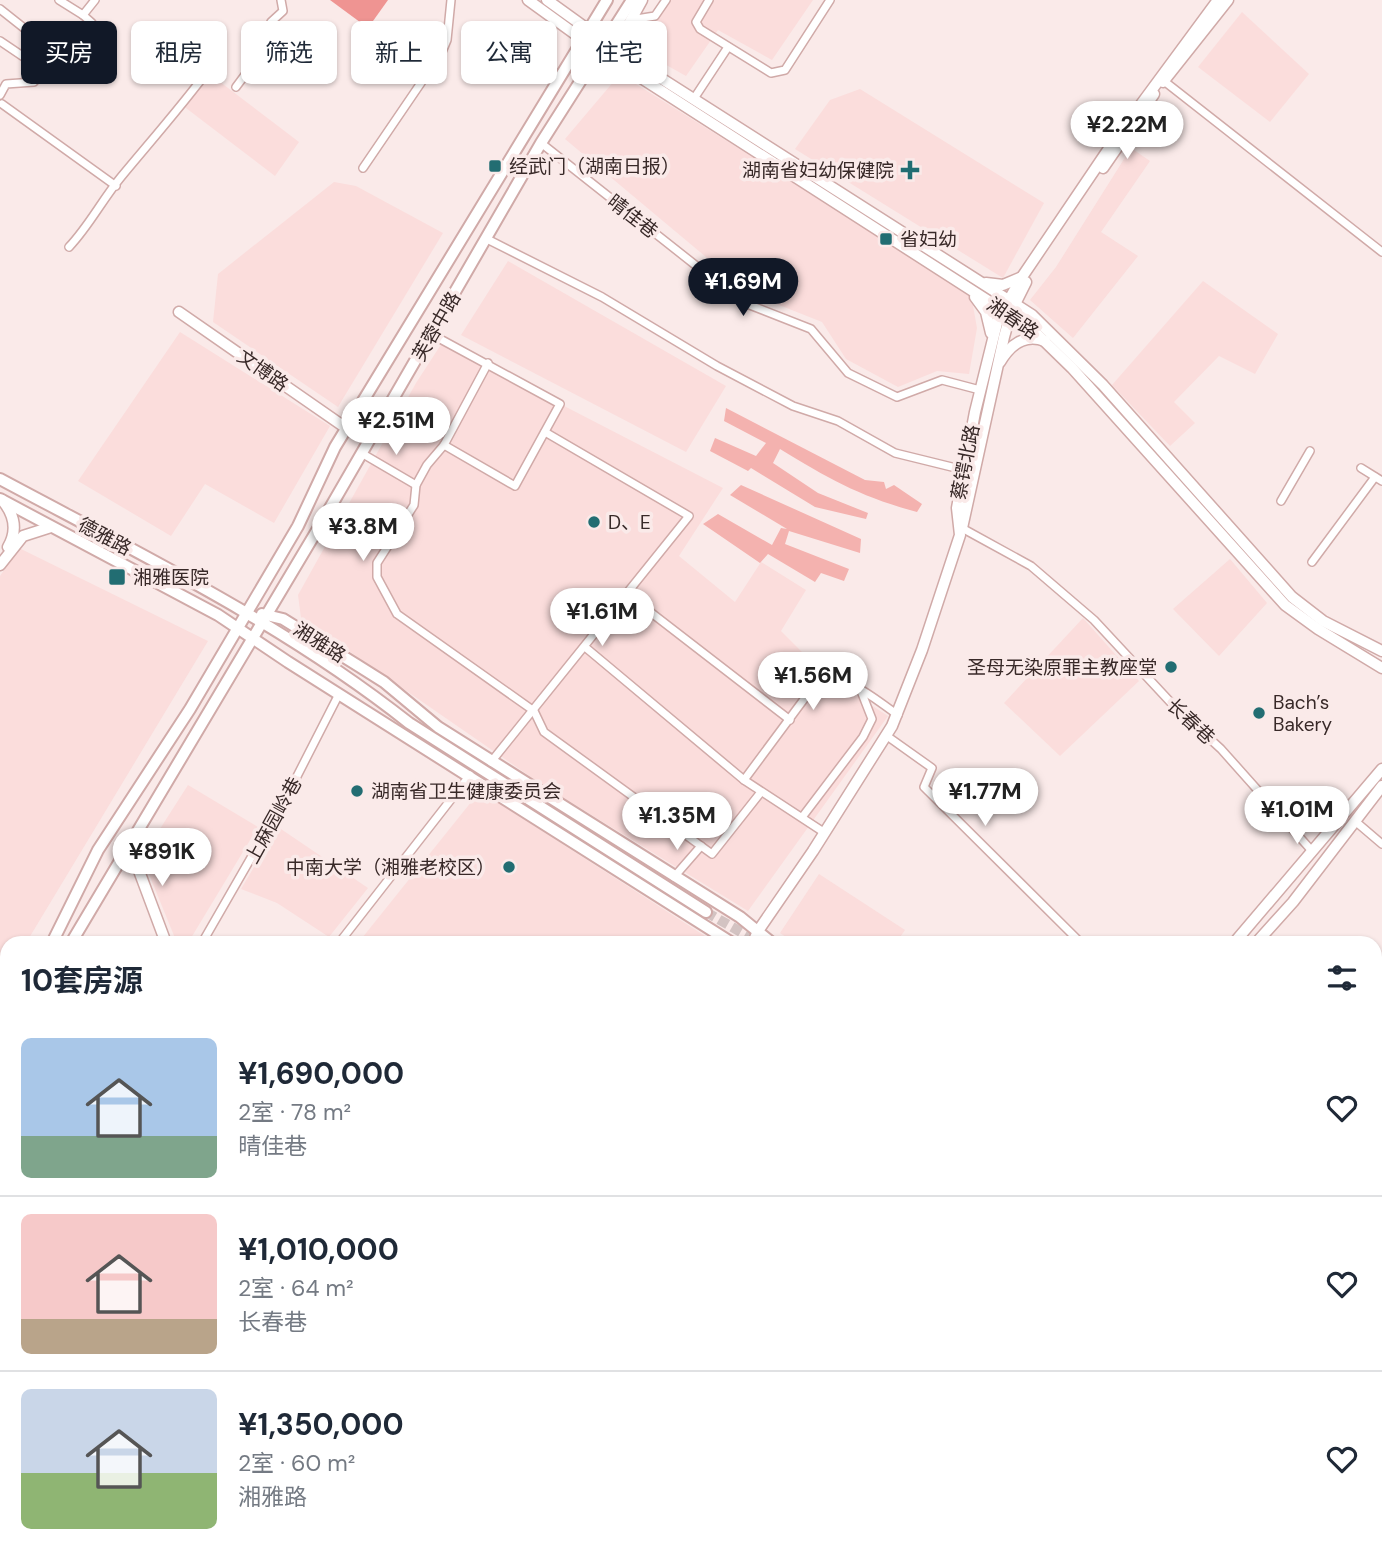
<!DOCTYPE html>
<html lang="zh">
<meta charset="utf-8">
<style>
:root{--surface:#fff;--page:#f2f2f3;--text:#1f2937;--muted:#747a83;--line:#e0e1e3;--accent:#111827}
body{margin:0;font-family:"DM Sans","Noto Sans SC",sans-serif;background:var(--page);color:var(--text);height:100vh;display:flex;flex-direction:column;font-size:26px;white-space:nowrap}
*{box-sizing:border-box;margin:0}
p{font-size:23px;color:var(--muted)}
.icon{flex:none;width:38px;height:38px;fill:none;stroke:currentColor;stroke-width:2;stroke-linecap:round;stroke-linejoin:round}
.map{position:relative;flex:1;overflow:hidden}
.sheet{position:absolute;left:0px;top:936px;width:1382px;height:625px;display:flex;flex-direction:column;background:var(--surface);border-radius:21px 21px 0 0;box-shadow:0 2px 5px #0004}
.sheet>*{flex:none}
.banner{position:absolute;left:21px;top:21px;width:700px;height:63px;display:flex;gap:14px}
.price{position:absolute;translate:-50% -60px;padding:0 16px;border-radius:24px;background:#fff;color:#222;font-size:23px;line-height:46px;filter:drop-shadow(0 2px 4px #0008)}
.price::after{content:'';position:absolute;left:50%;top:42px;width:21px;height:16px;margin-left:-10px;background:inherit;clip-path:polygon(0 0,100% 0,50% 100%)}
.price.selected{background:var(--accent);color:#fff}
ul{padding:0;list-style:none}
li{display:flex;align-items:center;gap:21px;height:175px;padding:0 21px}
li+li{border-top:2px solid var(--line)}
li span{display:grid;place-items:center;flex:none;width:196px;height:140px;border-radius:10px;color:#555}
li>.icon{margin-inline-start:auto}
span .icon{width:84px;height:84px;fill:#fffc;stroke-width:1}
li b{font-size:30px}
h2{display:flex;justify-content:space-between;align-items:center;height:84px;padding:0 21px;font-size:30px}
.tag{padding:0 24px;border-radius:10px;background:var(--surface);box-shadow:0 2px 5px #0004;font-size:24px;line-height:63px}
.tag.selected{background:var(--accent);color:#fff}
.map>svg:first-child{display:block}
.built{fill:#fbdddc}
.green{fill:#f4b2af}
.water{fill:#ef9492}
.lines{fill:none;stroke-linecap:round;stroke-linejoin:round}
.primary-tunnel{stroke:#d3c3c2;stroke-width:10;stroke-dasharray:10 5;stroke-linecap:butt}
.street-casing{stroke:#d0aaa8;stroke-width:10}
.secondary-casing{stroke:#d0aaa8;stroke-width:13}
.primary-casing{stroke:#d0aaa8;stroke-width:14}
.street{stroke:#fff;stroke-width:7}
.secondary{stroke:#fff;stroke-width:10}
.primary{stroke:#fff;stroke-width:10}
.poi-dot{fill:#226d72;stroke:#faeae9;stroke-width:2.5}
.labels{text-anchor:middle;stroke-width:7;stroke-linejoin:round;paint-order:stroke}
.poi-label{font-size:19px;fill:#382928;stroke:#faeae9;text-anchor:start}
.street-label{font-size:19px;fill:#382928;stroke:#faeae9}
</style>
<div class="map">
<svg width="1382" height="1560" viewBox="0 0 1382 1560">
<rect width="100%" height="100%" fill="#faeae9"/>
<g class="built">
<polygon points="664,0 813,0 772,60 718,30 686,76 634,47"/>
<polygon points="1242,12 1309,74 1270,122 1198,67"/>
<polygon points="207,72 299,142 275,176 182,105"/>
<polygon points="620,74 963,289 972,300 977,328 969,374 937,371 898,387 846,359 822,322 749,293 565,139"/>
<polygon points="860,89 1044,203 1003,278 795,149 830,100"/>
<polygon points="1131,148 1150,161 1101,232 1138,256 1073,338 1030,300 1056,267"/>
<polygon points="334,182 356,186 443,233 338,407 213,322 218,274"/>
<polygon points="508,261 726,386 686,452 461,335"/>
<polygon points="1203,281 1278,334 1255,374 1219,356 1174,402 1195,423 1170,446 1112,385"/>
<polygon points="180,332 330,426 274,523 205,484 171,536 78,481"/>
<polygon points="442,343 723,488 679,556 735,602 761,562 806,590 781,631 826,676 888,716 748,911 541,784 301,618 298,595 416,383"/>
<polygon points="19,548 208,641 26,943 7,943 7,975 0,987 0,576"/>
<polygon points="1230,559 1267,603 1219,656 1173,609"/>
<polygon points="1083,618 1139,681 1060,756 1004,703"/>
<polygon points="188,785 258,827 188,943 177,943 142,857"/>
<polygon points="480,791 716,943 358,943"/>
<polygon points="278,827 368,888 329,937 277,903 241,889"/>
<polygon points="819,874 905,930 896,943 795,943 780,933"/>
<polygon points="462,1554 552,1554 563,1560 474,1560"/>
</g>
<g class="green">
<path d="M 726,408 L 865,480 L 884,482 L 886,489 L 894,485 L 922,504 L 917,512 C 861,497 829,479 780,449 L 773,463 L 818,493 L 868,513 L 866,519 L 815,507 L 751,468 L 748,471 L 710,451 L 715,438 L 756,456 L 766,443 L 724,421 Z"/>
<polygon points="741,485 861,539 860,553 789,531 785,544 849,569 844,581 821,573 815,582 768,554 760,563 703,524 718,514 772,545 781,528 787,529 730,495"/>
</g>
<polygon class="water" points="330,0 388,0 368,28"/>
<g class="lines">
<polyline class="primary-tunnel" points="706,912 760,943"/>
<g class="street-casing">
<g id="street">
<polyline points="59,0 83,15"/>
<polyline points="709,0 696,22 700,29 771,73 785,70 830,0"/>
<polyline points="0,9 63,59 92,23 83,15 95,0"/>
<polyline points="630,20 655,16 666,0"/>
<polyline points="0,41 43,70 34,82 6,84 0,95"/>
<polyline points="43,70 63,59"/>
<polyline points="1164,81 1382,252"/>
<polyline points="236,87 259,56 271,22 283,11 281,0"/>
<polyline points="695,97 728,47"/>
<polyline points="2,104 116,186"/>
<polyline points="541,143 742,302 811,329 848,373 897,397 942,380 980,390"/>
<polyline points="363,168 442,52 447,40 451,0"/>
<polyline points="487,239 602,297 717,366 793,406 838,421 895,453 964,470"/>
<path d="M 69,247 C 89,226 102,200 121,177 C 150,142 180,108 207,72"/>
<polyline points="431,334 560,404 515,486 444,445"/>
<polyline points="488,363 444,445 427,465 416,485 414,505 377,563 377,577 397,614 534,711 544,732 712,854 761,792"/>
<polyline points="363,454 416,485"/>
<polyline points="1361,468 1382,481"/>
<polyline points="1281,501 1310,451"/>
<polyline points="960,527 1031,566 1094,620 1174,706 1221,749 1312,851"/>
<polyline points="1312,562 1375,477"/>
<polyline points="627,594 790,720"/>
<polyline points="585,647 744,780 825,833"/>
<polyline points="887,736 932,768 924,787 1081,943"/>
<polyline points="491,762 689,516 545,432"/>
<path d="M 744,780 L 816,683 C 846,671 874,699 898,715"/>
<polyline points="803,816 863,737 872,719 861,691"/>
<polyline points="1355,821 1382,844"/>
<polyline points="674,877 701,846"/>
<polyline points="202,943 290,790 339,694"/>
<polyline points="339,943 470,775"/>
<polyline points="1376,1102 1382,1092"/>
<polyline points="1376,1176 1382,1181"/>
<polyline points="1376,1255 1382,1255"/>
<polyline points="1127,1560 1130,1554"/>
</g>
</g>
<g class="secondary-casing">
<g id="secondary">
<polyline points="528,0 593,47 1032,329 1072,368 1285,605 1318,629 1382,668"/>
<polyline points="547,0 615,49 1032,315 1103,385 1292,597 1323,621 1382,651"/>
<polyline points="615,49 642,0"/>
<polyline points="1163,82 1228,0"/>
<polyline points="1103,168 1154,94"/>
<polyline points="986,283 1003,285 1022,277"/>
<polyline points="975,297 986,312 991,333"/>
<polyline points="179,312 346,428"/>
<path d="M 1000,362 C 1010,345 1025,333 1045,341"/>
<path d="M 2,500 C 14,514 18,530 8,547"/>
<polyline points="962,528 1004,337 1011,312 1026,282"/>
<polyline points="0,565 23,536 51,527"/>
<polyline points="129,844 166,943"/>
<polyline points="753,943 758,931 813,851 892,726 922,650 960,535 957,508 975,412 998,319 1022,277 1114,141 1218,0"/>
<polyline points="1234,943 1382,769"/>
<polyline points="1256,943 1293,902 1382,786"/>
<polyline points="0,1004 7,1002"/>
<polyline points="441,1554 444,1560"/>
<polyline points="751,1560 757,1554"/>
<polyline points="777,1560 784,1554"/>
</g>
</g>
<g class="primary-casing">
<g id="primary">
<path d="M 0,479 C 140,554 284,624 409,723 L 706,912"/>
<polyline points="0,499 218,615 288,662 732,943"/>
<polyline points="262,614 283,619 357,665 384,682 438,727 740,917 772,943"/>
<polyline points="52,943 98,850 190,709 298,526 335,447 607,0"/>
<polyline points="71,943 319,527 541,143 632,0"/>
<polyline points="0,1033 7,1021"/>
<polyline points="0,1065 7,1053"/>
<polyline points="1376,1321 1382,1324"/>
<polyline points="1376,1343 1382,1347"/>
</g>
</g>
<use href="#street" class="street"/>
<use href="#secondary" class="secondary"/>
<use href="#primary" class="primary"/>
</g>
<g class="poi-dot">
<rect x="488" y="159" width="14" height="14" rx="3.5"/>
<path d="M906.5 159.5h7v7h7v7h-7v7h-7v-7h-7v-7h7z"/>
<rect x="879" y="232" width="14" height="14" rx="3.5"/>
<circle cx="594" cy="522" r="7"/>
<rect x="108" y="568" width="18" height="18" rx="3.5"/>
<circle cx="1171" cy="667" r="7"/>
<circle cx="1259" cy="713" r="7"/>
<circle cx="357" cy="791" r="7"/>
<circle cx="509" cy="867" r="7"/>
</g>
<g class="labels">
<g class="poi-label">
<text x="509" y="173">经武门（湖南日报）</text>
<text x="894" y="177" text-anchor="end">湖南省妇幼保健院</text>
<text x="900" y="246">省妇幼</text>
<text x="608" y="529">D、E</text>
<text x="133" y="584">湘雅医院</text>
<text x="1157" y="674" text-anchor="end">圣母无染原罪主教座堂</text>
<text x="1273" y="709">Bach’s<tspan x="1273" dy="22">Bakery</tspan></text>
<text x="371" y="798">湖南省卫生健康委员会</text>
<text x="495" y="874" text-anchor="end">中南大学（湘雅老校区）</text>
</g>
<g class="street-label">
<text transform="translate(633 216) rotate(38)" y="7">晴佳巷</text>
<text transform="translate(1013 318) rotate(34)" y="7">湘春路</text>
<text transform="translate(436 326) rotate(-60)" y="7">芙蓉中路</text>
<text transform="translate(263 370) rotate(35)" y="7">文博路</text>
<text transform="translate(965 462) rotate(-79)" y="7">蔡锷北路</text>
<text transform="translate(105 536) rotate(28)" y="7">德雅路</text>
<text transform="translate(320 642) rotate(32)" y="7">湘雅路</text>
<text transform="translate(1191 721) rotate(43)" y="7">长春巷</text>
<text transform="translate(273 820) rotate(-61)" y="7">上麻园岭巷</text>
</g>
</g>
</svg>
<b class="price" style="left:1127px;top:161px">¥2.22M</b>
<b class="price selected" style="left:743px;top:318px">¥1.69M</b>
<b class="price" style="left:396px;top:457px">¥2.51M</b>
<b class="price" style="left:363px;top:563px">¥3.8M</b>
<b class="price" style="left:602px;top:648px">¥1.61M</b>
<b class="price" style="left:813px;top:712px">¥1.56M</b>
<b class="price" style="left:985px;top:828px">¥1.77M</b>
<b class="price" style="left:1297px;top:846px">¥1.01M</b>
<b class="price" style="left:677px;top:852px">¥1.35M</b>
<b class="price" style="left:162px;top:888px">¥891K</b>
<div class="banner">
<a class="tag selected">买房</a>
<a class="tag">租房</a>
<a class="tag">筛选</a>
<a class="tag">新上</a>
<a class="tag">公寓</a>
<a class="tag">住宅</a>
</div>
<section class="sheet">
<h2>10套房源<svg class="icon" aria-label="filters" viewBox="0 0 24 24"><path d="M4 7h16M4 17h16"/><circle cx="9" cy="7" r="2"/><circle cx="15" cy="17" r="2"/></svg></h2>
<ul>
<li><span style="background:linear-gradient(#a9c7e8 70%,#7fa58c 0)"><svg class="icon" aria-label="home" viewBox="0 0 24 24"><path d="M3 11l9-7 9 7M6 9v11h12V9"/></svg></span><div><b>¥1,690,000</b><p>2室 · 78 m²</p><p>晴佳巷</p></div><svg class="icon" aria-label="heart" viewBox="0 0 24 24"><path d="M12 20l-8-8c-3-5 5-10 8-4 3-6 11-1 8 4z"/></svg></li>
<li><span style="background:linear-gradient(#f6c9c9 75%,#b9a48a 0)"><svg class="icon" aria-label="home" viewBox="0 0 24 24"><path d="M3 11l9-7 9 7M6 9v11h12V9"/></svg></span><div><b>¥1,010,000</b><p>2室 · 64 m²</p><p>长春巷</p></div><svg class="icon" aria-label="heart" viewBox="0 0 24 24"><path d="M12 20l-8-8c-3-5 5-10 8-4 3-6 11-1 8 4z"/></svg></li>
<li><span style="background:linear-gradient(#c9d6e8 60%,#8fb573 0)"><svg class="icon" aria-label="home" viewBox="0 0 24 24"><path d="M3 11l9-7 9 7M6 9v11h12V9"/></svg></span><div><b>¥1,350,000</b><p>2室 · 60 m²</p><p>湘雅路</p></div><svg class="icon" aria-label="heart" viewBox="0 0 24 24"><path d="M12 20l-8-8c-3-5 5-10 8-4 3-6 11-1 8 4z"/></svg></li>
</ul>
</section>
</div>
